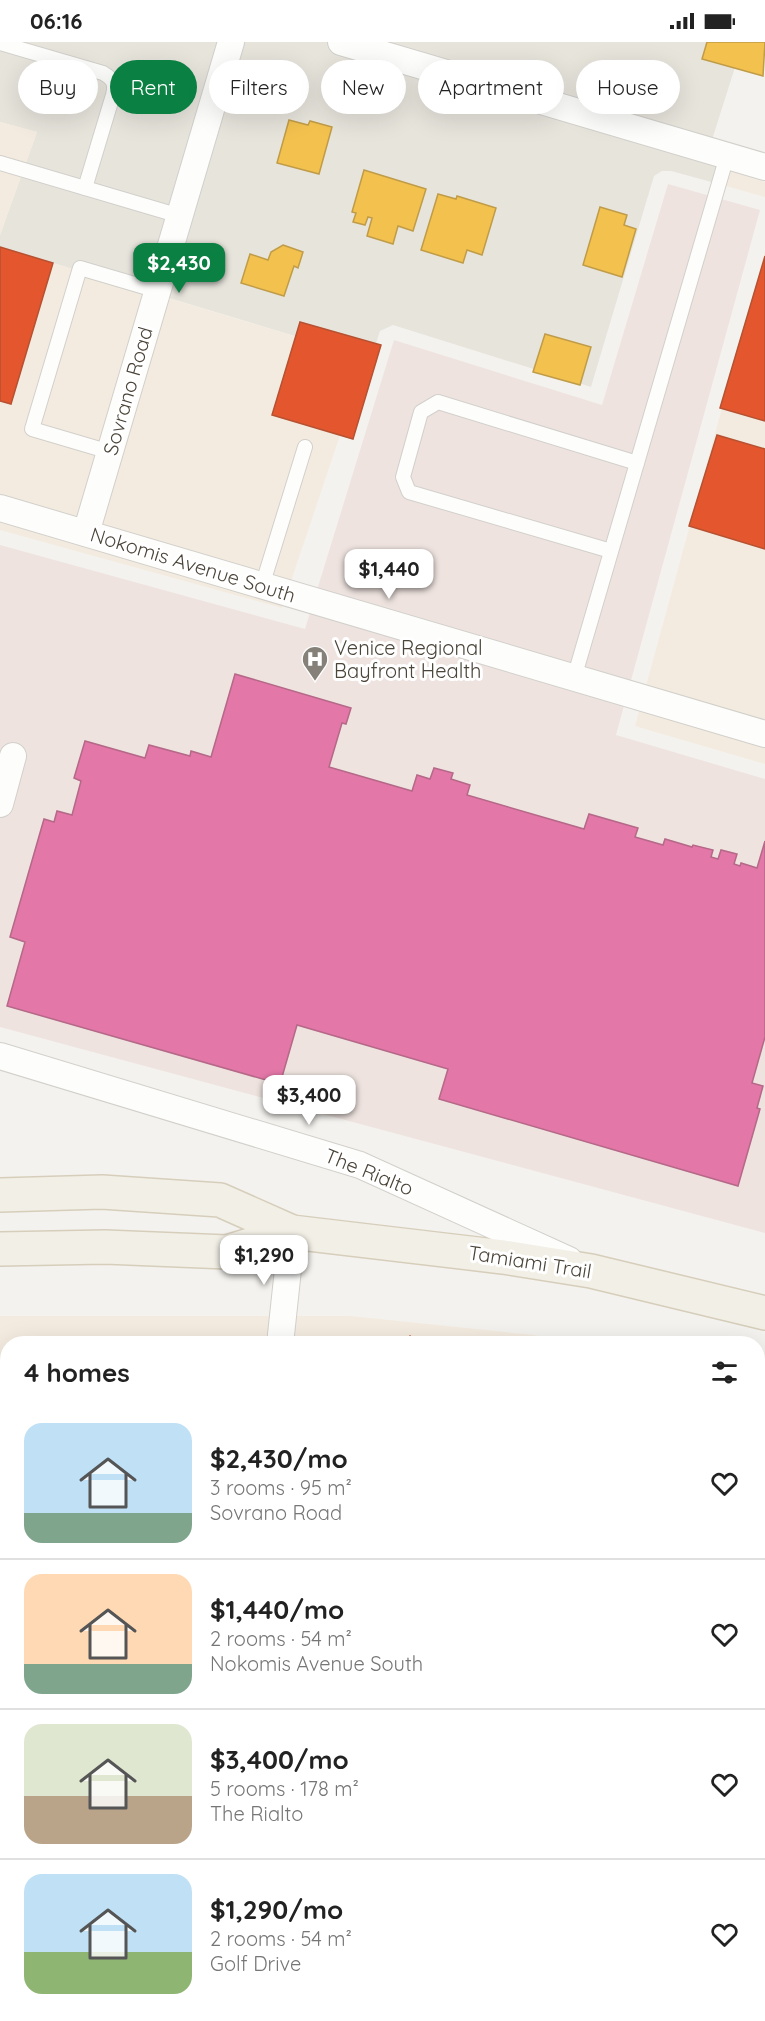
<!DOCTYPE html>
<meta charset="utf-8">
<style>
:root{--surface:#fff;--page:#f6f6f6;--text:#222;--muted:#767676;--line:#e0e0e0;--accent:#0b8043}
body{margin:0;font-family:Quicksand,sans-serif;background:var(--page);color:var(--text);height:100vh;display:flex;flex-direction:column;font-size:22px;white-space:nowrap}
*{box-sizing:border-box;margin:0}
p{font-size:20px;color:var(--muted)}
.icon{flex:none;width:33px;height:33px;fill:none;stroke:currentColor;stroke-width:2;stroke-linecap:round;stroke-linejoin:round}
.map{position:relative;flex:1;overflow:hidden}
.drawer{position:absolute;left:0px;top:1294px;width:765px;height:686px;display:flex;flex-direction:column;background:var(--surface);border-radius:24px 24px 0 0;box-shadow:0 6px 24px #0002}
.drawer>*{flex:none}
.top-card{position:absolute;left:18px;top:18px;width:729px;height:54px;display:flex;gap:12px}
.price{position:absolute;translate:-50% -51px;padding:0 14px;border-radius:12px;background:#fff;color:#222;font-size:20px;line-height:39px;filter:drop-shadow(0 2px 3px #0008)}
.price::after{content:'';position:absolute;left:50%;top:36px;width:18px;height:14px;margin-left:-9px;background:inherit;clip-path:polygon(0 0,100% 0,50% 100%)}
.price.on{background:var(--accent);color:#fff}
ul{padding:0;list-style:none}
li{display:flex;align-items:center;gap:18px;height:150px;padding:0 24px}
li+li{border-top:2px solid var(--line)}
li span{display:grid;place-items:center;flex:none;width:168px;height:120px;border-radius:18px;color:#555}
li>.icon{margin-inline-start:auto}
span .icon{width:72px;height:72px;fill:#fffc;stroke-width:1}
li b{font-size:26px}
h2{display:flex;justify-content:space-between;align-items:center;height:72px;padding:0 24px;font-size:26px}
.tag{padding:0 21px;border-radius:27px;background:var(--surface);box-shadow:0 6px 24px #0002;font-size:21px;line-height:54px}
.tag.on{background:var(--accent);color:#fff}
.status{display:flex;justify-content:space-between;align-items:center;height:42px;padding:0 30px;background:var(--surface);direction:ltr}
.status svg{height:16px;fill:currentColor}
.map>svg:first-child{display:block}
.residential{fill:#e7e4dc}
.commercial{fill:#f3ebdf}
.medical{fill:#eee3df}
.green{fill:#e1eecf}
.parking{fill:#e6e3df}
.homes{fill:#f2c14e;stroke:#c09c48;stroke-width:1.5}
.shops{fill:#e4572e;stroke:#b65131;stroke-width:1.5}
.health{fill:#e377a8;stroke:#b56887;stroke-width:1.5}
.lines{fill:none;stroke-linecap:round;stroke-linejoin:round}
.lane-casing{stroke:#d2d0cb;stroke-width:16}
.street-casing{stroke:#d2d0cb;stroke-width:28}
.primary-casing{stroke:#d6cebb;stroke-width:36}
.lane{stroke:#fdfdfc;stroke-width:14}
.street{stroke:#fdfdfc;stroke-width:26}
.primary{stroke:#f2efe6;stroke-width:33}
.labels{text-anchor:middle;stroke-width:6;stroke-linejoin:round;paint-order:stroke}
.street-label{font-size:20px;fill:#4b4439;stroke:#fff}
.poi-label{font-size:20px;fill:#4b4439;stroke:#fff;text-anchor:start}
</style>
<div class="status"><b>06:16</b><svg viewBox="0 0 49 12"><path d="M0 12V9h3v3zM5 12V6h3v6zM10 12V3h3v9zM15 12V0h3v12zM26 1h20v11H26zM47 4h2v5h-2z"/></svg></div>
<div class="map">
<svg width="765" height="1979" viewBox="0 0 765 1979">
<rect width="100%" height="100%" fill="#f4f2ee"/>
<polygon class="residential" points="0,0 743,0 705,120 730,129 726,144 671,129 662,129 654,134 591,345 393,283 380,289 371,317 0,205 0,193 37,90 0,80"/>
<g class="commercial">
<polygon points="0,80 37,90 0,193"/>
<polygon points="730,129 765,140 765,155 726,144"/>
<polygon points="0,205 366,316 282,566 0,488"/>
<polygon points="765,209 765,722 635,684"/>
<polygon points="0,1274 350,1274 533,1293 582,1302 8,1302 8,1754 0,1754"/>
<polygon points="758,1333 765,1335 765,1979 136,1979 142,1972 758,1972"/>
</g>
<polygon class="medical" points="668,142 760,168 616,693 765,737 765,1191 0,985 0,503 305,587 394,298 602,363"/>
<polygon class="green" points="0,1802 7,1802 7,1942 0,1947"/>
<g class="parking">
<polygon points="758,1384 765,1386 765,1964 758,1962"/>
<polygon points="0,1543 8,1543 7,1728 1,1728"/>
<polygon points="7,1826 7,1912 0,1917 0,1829"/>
</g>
<g class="homes">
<polygon points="707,0 765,0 763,34 702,17"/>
<polygon points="289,78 308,83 310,79 332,85 319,132 277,121"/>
<polygon points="364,128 426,147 413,189 398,184 393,202 367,194 372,176 368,175 365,183 353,180 356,171 352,170"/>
<polygon points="438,152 456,157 457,154 496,166 482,213 467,208 463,221 421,208"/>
<polygon points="600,165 627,173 624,183 636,187 622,235 583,223"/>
<polygon points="283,203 303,210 298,226 294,224 284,254 241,241 250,212 268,218 271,210"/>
<polygon points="545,292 591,305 580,343 533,330"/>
</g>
<g class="shops">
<polygon points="0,205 53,221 11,362 0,359"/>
<polygon points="765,214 765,379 720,366"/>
<polygon points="300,280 381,303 353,397 272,373"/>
<polygon points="717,393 765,407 765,507 689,484"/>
<polygon points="410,1294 416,1302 400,1302"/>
<polygon points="0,1367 8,1367 8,1403 0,1404"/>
<polygon points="275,1972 364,1972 386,1979 273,1979"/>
<polygon points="439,1972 540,1972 562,1979 437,1979"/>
</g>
<polygon class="health" points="235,632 351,666 346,682 342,681 329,725 412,749 417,733 430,737 434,726 453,731 451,737 470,743 467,753 584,787 589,772 638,786 635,795 663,803 665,797 692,805 693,803 713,808 711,815 718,817 721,808 737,812 734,822 740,824 741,821 757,826 765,799 765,995 752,1041 763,1044 757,1066 760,1067 738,1144 439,1057 448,1027 297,983 280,1042 7,964 25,900 10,895 44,777 54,780 57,769 72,773 81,739 74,736 85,699 145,716 149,703 190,714 191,709 211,715"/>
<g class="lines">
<g class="lane-casing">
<g id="lane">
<path d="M 0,1 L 103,31 C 113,37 116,41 113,53 L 85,146"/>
<polyline points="0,121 180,174"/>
<polyline points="110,410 32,387 80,226 158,249"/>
<polyline points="611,509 409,450 403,435 421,370 438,360 637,421"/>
<polyline points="262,544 305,405"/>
<polyline points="574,636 727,114"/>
<polyline points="214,1979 216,1972"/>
<polyline points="231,1979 233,1972"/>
<polyline points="249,1979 251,1972"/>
<polyline points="267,1979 269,1972"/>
</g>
</g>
<g class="street-casing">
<g id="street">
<polyline points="341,0 765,125"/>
<polyline points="0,466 765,692"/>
<polyline points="86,491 231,0"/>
<polyline points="0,762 13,714"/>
<polyline points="0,1014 360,1123 569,1218"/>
<polyline points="280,1302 292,1190"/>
<polyline points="0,1781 8,1781"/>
<polyline points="0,1970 8,1965"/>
<polyline points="688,1972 711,1979"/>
</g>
</g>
<g class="primary-casing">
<g id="primary">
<polyline points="0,1153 102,1150 220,1158 292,1190 503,1215 591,1229 765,1271"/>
<polyline points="0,1207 105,1205 227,1210 292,1190"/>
</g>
</g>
<use href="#lane" class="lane"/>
<use href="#street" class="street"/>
<use href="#primary" class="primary"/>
</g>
<defs>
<g id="hospital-pin" transform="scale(1.35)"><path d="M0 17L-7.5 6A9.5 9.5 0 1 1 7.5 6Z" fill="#868178" stroke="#fff"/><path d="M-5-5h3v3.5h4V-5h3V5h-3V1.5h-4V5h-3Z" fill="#fff"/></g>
</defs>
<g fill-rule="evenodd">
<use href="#hospital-pin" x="315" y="617"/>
</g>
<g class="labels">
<g class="street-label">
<text transform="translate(128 349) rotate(-74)" y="7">Sovrano Road</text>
<text transform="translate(193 523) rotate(17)" y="7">Nokomis Avenue South</text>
<text transform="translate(369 1130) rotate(22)" y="7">The Rialto</text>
<text transform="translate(530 1220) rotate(9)" y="7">Tamiami Trail</text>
</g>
<g class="poi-label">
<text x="334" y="613">Venice Regional<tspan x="334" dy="23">Bayfront Health</tspan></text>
</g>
</g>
</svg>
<b class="price on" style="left:179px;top:252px">$2,430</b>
<b class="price" style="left:389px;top:558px">$1,440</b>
<b class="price" style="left:309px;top:1084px">$3,400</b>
<b class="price" style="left:264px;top:1244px">$1,290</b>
<div class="top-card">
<a class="tag">Buy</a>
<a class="tag on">Rent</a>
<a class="tag">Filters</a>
<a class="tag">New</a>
<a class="tag">Apartment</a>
<a class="tag">House</a>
</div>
<section class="drawer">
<h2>4 homes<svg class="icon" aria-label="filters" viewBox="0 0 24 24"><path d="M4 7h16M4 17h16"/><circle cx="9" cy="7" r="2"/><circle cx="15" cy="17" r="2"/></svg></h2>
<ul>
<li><span style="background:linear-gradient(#bfe0f5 75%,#7fa58c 0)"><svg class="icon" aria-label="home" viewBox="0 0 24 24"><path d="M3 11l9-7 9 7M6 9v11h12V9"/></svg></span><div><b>$2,430/mo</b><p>3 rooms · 95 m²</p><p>Sovrano Road</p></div><svg class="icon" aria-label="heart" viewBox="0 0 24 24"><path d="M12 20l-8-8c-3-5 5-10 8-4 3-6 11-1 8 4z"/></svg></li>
<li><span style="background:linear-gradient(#ffd9b3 75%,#7fa58c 0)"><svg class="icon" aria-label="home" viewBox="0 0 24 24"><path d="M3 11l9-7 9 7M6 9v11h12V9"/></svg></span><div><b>$1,440/mo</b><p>2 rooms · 54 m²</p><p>Nokomis Avenue South</p></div><svg class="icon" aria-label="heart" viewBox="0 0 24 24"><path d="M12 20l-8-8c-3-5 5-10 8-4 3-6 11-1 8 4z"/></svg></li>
<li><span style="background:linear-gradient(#dfe7d0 60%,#b9a48a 0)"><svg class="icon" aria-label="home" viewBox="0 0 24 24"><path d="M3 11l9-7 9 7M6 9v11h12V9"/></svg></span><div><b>$3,400/mo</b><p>5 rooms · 178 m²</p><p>The Rialto</p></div><svg class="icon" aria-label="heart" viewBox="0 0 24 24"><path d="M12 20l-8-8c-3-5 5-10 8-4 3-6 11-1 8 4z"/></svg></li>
<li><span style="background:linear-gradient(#bfe0f5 65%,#8fb573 0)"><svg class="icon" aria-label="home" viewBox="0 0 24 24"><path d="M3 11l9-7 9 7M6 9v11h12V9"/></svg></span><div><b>$1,290/mo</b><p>2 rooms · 54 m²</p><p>Golf Drive</p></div><svg class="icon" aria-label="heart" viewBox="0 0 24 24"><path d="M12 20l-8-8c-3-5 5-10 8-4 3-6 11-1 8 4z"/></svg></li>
</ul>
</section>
</div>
